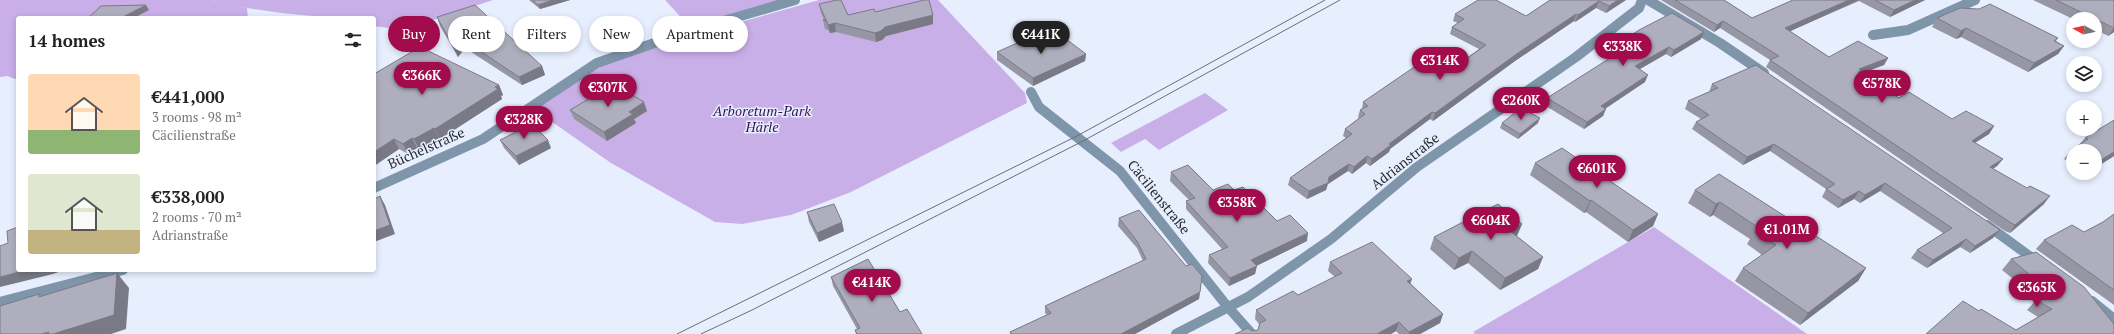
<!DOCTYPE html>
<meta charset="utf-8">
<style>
:root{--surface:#fff;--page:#f2f2f2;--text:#222;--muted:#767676;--accent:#a30c4c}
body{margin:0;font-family:"PT Serif",serif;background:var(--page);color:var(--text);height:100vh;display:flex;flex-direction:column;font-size:15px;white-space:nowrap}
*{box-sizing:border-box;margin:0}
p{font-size:13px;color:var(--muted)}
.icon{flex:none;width:22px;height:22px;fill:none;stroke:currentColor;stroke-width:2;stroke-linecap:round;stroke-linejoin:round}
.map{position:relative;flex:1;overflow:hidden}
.drawer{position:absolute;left:16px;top:16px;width:360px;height:256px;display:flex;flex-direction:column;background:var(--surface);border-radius:4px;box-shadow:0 2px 6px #0003}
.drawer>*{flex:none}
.top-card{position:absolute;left:388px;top:16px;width:380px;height:36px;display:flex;gap:8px}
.needle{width:26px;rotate:278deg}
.fabs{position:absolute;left:2066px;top:12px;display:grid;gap:8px}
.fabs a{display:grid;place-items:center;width:36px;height:36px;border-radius:50%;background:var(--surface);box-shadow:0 2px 6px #0003;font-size:20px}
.price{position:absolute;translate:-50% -34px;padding:0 9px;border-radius:14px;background:var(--accent);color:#fff;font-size:13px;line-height:26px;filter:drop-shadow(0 1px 2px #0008)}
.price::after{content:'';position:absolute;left:50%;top:24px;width:12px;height:9px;margin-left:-6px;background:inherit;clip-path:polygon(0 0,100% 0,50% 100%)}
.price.selected{background:#222;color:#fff}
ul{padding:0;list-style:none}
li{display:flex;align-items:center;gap:12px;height:100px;padding:0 12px}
li span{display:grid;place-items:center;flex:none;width:112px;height:80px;border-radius:4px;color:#555}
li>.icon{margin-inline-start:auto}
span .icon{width:48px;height:48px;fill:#fffc;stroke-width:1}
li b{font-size:17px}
h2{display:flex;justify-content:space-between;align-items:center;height:48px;padding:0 12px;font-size:17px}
.pill{padding:0 14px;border-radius:18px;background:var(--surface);box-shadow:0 2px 6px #0003;font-size:14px;line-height:36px}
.pill.selected{background:var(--accent);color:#fff}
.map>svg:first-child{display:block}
.green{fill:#c9afe7}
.forest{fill:#c9aee9}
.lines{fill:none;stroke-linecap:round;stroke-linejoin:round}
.minor{stroke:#7f95a9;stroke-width:10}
.tram{stroke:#696d77;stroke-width:1}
.wall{fill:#9696a4}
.shaded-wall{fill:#7a7a86}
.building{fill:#aeaebf;stroke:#7a7a86}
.labels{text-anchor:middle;stroke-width:3;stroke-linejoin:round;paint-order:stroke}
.park-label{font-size:14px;font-style:italic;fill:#371155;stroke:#e7efff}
.street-label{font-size:14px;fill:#282b31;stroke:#e7efff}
</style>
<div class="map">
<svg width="2114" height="334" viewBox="0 0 2114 334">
<rect width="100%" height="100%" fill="#e7efff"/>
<g class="green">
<path d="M 212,0 L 493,0 L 403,30 L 374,26 L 374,18 C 320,18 264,14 212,0 Z"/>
<polygon points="665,0 785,0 690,27"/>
<polygon points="819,0 938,0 1025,93 1027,103 851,192 791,215 742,224 715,222 611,163 535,110 579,80 607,63 691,36"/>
<polygon points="1205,93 1228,110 1159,150 1145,139 1121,152 1111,143"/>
<polygon points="1654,227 1807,334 1475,334 1473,332"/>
</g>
<polygon class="forest" points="0,0 212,0 247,8 248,18 18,18 18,80 7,76 0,77"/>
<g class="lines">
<g class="minor">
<polyline points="1648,0 1720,43 1764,73"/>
<polyline points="1873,35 1908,30 1975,0"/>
<polyline points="1031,92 1039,107 1120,171 1227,306 1252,334"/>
<polyline points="374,188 483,139 597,63 686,32 795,0"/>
<polyline points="1987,225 2039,263"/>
<polyline points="2092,301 2114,319"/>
<polyline points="0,302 123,270"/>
<polyline points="1176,334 1248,297 1331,239 1417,167 1576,57 1639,8 1642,0"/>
</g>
<g class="tram">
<polyline points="677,334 1077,136 1325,0"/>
<polyline points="701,334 752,310 1083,141 1340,0"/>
</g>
</g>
<g class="wall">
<polygon points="529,0 570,0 540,9"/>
<polygon points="1550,0 1626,0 1606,13 1596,8 1575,22 1574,21 1515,61 1433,121 1430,119 1390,149 1389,152 1370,166 1366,163 1352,174 1348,171 1328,184 1326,190 1307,199 1288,185 1290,178 1346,138 1343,136 1345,129 1359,118 1358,117 1360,110 1362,109 1363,102 1433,66 1450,70 1479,49 1450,34 1452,27 1458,23 1453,21 1455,14 1526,16"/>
<polygon points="1661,0 1724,0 1752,18 1793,0 1925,0 1890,17 1859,1 1790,31 1829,57 1888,58 1884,65 1861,74 1899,98 1952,119 1994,126 1989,134 1975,143 2003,159 1997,166 1993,169 2044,204 2010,233 2005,231 1766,67 1770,60 1720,28 1714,32"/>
<polygon points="2033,0 2114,0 2114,32 2108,36 2095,29 2095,19 2073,19"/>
<polygon points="819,4 848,15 875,12 933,24 886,36 882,40 876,42 836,32 830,33 828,30 825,29 823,20 824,20 821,13"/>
<polygon points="437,17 542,66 545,75 522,85 465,48 458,57 440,26"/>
<polygon points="1937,18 2058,38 2056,41 2064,46 2058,54 2028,72 1961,37 1956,39 1932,27"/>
<polygon points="1701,39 1671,57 1666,54 1640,69 1645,82 1605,108 1603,116 1584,129 1544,105 1547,98 1611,58 1608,56 1611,49"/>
<polygon points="1042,44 1086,54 1085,61 1033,86 997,60 997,52"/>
<polygon points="374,74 499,85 503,95 501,96 502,99 440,139 439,138 419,149 417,148 408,154 399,149 374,166"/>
<polygon points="1712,84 1993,238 1970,253 1960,247 1927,268 1911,258 1917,250 1943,233 1880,191 1860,203 1854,199 1838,208 1822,197 1826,189 1770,151 1743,165 1692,129 1696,122 1701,119 1685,109 1688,101 1709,92"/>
<polygon points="570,110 647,111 634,119 636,123 607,141 574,119"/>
<polygon points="1502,123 1538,123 1518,139 1500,128"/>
<polygon points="2085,138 2114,156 2095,168 2095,151 2073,151 2073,164 2064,159 2071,150 2079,145"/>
<polygon points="500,140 551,148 519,165 504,148"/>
<polygon points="1535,163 1658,214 1653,226 1628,242 1586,212 1584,213 1530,175"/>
<polygon points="1171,172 1213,190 1234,190 1277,221 1307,241 1256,266 1255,274 1229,286 1208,263 1209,255 1222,249 1186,209 1186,201 1189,200 1170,181"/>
<polygon points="1695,190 1866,268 1858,281 1800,325 1735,281 1743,268 1762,255 1747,244 1750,239 1713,215 1710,217 1688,203"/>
<polygon points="807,212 844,231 819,242 809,222"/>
<polygon points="2114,214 2114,305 2036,249 2044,240 2084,232 2103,222"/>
<polygon points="1119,218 1186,266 1202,276 1199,299 1135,334 1010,334 1010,332 1047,315 1045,313 1045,306 1143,261 1137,248 1118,226"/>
<polygon points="1517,236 1543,257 1538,269 1500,290 1468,263 1454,270 1430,249 1434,237"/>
<polygon points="2011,259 2114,334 1926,334 1979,311 2016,330 2038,317 2027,310 2036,300 2038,299 2002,270"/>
<polygon points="1330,262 1411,284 1443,314 1440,323 1420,334 1399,334 1396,331 1391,334 1235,334 1258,330 1259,324 1255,319 1256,310 1298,295 1335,277 1328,271"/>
<polygon points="831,277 900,312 922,334 856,334 855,330 857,329 833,286"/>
</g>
<g class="shaded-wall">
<polygon points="553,0 570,0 540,9 538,5"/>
<polygon points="1618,0 1626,0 1606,13 1609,6"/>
<polygon points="1849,0 1859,0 1782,35 1785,28"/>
<polygon points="1915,0 1925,0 1890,17 1894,10"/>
<polygon points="1599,1 1596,8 1575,22 1578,15"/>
<polygon points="146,5 149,10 134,18 121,18"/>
<polygon points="1576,14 1574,21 1515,61 1433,121 1435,113 1518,53"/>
<polygon points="933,15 933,24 886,36 882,40 876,42 875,33 885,27"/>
<polygon points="1723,21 1720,28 1714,32 1717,25"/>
<polygon points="835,23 836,32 830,33 828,25"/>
<polygon points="1966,28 1961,37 1956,39 1961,31"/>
<polygon points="2114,28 2114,32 2108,36"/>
<polygon points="1704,32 1701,39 1671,57 1674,50"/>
<polygon points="462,39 465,48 458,57 454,48"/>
<polygon points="2064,46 2058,54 2028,72 2034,63"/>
<polygon points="1669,47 1666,54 1633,73 1635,66"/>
<polygon points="1086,54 1085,61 1033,86 1033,78"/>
<polygon points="1888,58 1884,65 1859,74 1859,69"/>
<polygon points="542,66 545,75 522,85 519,77"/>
<polygon points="1648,75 1645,82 1599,113 1601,106"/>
<polygon points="499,85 503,95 501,96 502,99 440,139 435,129 495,87"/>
<polygon points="644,102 647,111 634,119 636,123 607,141 604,132 629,112"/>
<polygon points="1606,109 1603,116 1584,129 1587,122"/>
<polygon points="1432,112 1430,119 1390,149 1389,152 1370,166 1372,159 1389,144"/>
<polygon points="1540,118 1538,123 1518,139 1520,134"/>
<polygon points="1994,126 1989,134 1966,148 1972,141"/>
<polygon points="434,128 439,138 419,149 414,139"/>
<polygon points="412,138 417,148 408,154 403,144"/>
<polygon points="394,139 399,149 374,166 374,152"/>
<polygon points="548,140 551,148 519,165 516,156"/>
<polygon points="1774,144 1770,151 1743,165 1747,157"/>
<polygon points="2114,152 2114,156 2095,168 2095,164 2096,163"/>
<polygon points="1367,156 1366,163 1352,174 1354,167"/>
<polygon points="2003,159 1997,166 1984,174 1990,167"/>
<polygon points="1349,164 1348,171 1328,184 1329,177"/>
<polygon points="1328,183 1326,190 1307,199 1309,191"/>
<polygon points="1885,183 1880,191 1860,203 1865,195"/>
<polygon points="1859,191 1854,199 1838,208 1843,200"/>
<polygon points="380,196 385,205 395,234 374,242 374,231"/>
<polygon points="2050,196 2044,204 2010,233 2015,225"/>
<polygon points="1591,200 1586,212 1584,213 1590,201"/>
<polygon points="1720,202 1713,215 1710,217 1716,204"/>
<polygon points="1658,214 1653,226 1628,242 1633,230"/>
<polygon points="842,222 844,231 819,242 817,233"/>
<polygon points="1522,224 1517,236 1505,243 1510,231"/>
<polygon points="2000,230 1993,238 1970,253 1975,246"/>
<polygon points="1308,233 1307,241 1250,269 1251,260"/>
<polygon points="1966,239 1960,247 1927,268 1933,260"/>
<polygon points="1472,251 1468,263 1454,270 1459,258"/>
<polygon points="1543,257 1538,269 1500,290 1505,278"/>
<polygon points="1257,266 1255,274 1229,286 1230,278"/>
<polygon points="1866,268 1858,281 1800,325 1808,313"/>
<polygon points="27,270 64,270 53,274 0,287 0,277"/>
<polygon points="117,273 129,288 126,329 111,334 53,334"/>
<polygon points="1412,279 1409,288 1407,281"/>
<polygon points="1200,292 1199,299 1135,334 1121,334"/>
<polygon points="1443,314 1440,323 1420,334 1409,334 1409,332"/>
<polygon points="1399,322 1396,331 1391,334 1377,334"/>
<polygon points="49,332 51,334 41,334"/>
</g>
<g class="building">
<polygon points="533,0 553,0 538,5"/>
<polygon points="837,0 841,0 848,15 874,9 875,12 924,0 929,0 933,15 885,27 881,31 875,33 835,23 828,25 827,21 823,20 826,20 819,4"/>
<polygon points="1478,0 1496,0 1526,16 1550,0 1618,0 1609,6 1599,1 1578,15 1576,14 1518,53 1435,113 1432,112 1389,144 1391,145 1372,159 1367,156 1354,167 1349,164 1329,177 1328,183 1309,191 1290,178 1352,134 1345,129 1365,114 1360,110 1368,106 1363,102 1423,61 1433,66 1437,63 1450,70 1486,45 1452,27 1464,19 1455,14"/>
<polygon points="1675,0 1724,0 1752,18 1793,0 1849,0 1785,28 1829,57 1858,41 1888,58 1859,69 1861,71 1858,72 1899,98 1909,92 1952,119 1966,111 1994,126 1972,141 2003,159 1990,167 2027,188 2030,186 2050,196 2015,225 2011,223 1770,60 1779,56 1723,21 1717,25"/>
<polygon points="1875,0 1915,0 1894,10"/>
<polygon points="2056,0 2114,0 2114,28"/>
<polygon points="1990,4 2058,38 2054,41 2064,46 2034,63 1966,28 1961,31 1937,18 1960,8 1979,9"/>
<polygon points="146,5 121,18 88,18 101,6"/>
<polygon points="475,5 542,66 519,77 462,39 454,48 437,17"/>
<polygon points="1672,13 1704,32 1674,50 1669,47 1635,66 1648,75 1601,106 1606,109 1587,122 1547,98 1618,53 1611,49 1639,30"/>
<polygon points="1033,36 1042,44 1062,36 1086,54 1033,78 997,52"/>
<polygon points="420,47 499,85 495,87 498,89 435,129 434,128 414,139 412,138 403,144 394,139 374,152 374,74"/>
<polygon points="1756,65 2000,230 1975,246 1966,239 1933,260 1917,250 1952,228 1885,183 1865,195 1859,191 1843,200 1826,189 1835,184 1774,144 1747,157 1696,122 1709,115 1688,101 1718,88 1712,84"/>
<polygon points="614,84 644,102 629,112 633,114 604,132 570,110"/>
<polygon points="1521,108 1540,118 1520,134 1502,123"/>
<polygon points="2114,120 2114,152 2096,163 2095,163 2095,151 2074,151 2071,150 2088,139 2085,138"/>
<polygon points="532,124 548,140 516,156 500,140"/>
<polygon points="1562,148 1658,214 1633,230 1591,200 1590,201 1535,163"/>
<polygon points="1188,165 1213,190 1228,184 1234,190 1243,187 1277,221 1290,215 1308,233 1251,260 1257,266 1230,278 1209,255 1228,247 1186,201 1195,198 1171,172"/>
<polygon points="1719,174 1866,268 1808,313 1743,268 1776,245 1754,232 1759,228 1720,202 1716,204 1695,190"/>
<polygon points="380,196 390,225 374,231 374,199"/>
<polygon points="834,204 842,222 817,233 807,212"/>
<polygon points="1498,204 1522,224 1510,231 1543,257 1505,278 1472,251 1459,258 1434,237"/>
<polygon points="1139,210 1186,266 1192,264 1202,276 1200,292 1121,334 1011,334 1010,332 1051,313 1045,306 1146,259 1137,241 1119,218"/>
<polygon points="2114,214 2114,290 2044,240 2072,225 2084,232 2103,222"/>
<polygon points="18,227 18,270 27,270 0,277 0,246 8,243 7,231"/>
<polygon points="1372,242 1412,279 1407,281 1443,314 1409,332 1399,322 1377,334 1235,334 1248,328 1252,331 1258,330 1260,323 1266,320 1256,310 1293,291 1298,295 1342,273 1330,262"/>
<polygon points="2036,252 2084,287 2114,324 2114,334 1926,334 1963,301 1979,311 1981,309 2016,330 2052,309 2036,300 2055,296 2011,259"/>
<polygon points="868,259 900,312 907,309 922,334 857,334 855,330 860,328 831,277"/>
<polygon points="117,273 114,315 53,334 48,334 49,332 41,334 0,334 0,306 39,294 39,297"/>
</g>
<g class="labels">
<g class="park-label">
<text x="762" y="116">Arboretum-Park<tspan x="762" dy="16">Härle</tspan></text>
</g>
<g class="street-label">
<text transform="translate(426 148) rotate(-24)" y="5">Büchelstraße</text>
<text transform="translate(1405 161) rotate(-38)" y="5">Adrianstraße</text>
<text transform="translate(1159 197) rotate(51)" y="5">Cäcilienstraße</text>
</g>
</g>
</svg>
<div class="fabs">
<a><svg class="needle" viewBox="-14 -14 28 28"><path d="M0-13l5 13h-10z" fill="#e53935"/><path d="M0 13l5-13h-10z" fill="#767676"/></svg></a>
<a><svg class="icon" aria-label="layers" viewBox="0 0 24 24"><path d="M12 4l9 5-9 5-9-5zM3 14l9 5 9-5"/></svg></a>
<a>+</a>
<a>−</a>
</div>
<b class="price selected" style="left:1041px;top:55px">€441K</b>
<b class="price" style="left:1623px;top:67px">€338K</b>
<b class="price" style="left:1440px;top:81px">€314K</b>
<b class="price" style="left:422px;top:96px">€366K</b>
<b class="price" style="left:1882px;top:104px">€578K</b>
<b class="price" style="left:608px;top:108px">€307K</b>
<b class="price" style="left:1521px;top:121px">€260K</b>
<b class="price" style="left:524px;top:140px">€328K</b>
<b class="price" style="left:1597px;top:189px">€601K</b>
<b class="price" style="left:1237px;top:223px">€358K</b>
<b class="price" style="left:1491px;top:241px">€604K</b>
<b class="price" style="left:1787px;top:250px">€1.01M</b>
<b class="price" style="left:872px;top:303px">€414K</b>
<b class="price" style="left:2037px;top:308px">€365K</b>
<div class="top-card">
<a class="pill selected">Buy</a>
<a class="pill">Rent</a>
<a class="pill">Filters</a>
<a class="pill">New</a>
<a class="pill">Apartment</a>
</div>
<section class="drawer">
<h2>14 homes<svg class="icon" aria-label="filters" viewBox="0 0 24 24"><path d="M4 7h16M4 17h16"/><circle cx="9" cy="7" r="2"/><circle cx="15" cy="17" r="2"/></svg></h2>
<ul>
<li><span style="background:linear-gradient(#ffd9b3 70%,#8fb573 0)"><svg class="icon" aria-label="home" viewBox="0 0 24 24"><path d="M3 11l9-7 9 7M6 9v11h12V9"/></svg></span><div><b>€441,000</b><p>3 rooms · 98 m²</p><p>Cäcilienstraße</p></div></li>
<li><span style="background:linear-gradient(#dfe7d0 70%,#c2b280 0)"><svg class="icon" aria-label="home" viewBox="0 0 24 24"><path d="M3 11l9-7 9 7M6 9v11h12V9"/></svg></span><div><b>€338,000</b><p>2 rooms · 70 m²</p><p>Adrianstraße</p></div></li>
</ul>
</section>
</div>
